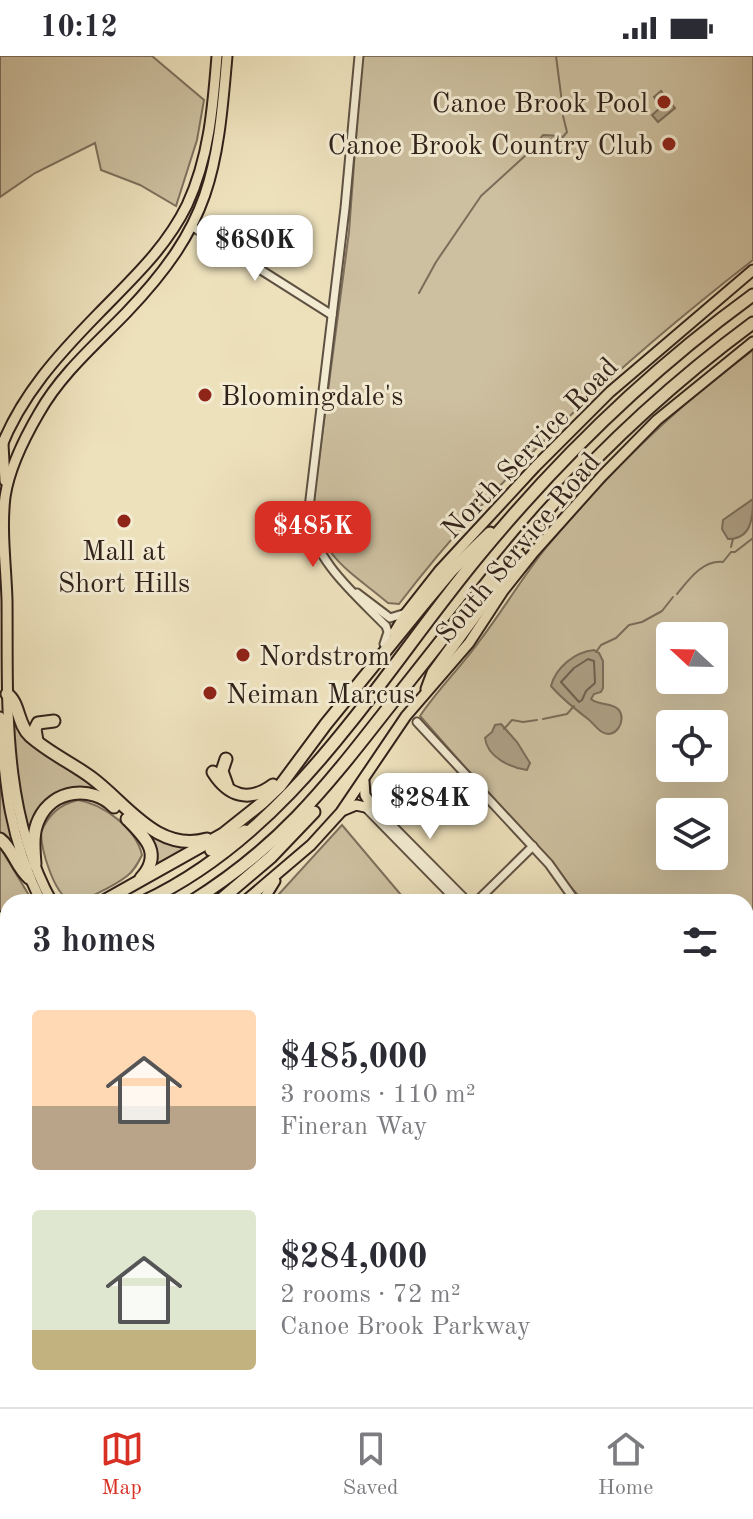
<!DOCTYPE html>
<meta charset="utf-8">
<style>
:root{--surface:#fff;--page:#f2f2f3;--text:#2b2b33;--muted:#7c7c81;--line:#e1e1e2;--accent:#d93025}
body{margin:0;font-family:"Old Standard TT",serif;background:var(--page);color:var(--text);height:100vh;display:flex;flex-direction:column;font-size:30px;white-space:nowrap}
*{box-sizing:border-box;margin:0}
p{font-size:26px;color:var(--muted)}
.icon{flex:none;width:44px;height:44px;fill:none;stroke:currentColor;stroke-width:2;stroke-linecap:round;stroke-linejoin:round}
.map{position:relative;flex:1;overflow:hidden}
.sheet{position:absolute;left:0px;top:838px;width:754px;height:514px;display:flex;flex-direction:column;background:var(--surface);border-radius:24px 24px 0 0;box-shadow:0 8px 32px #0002}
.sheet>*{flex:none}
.needle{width:52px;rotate:292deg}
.tools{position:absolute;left:656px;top:566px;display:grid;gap:16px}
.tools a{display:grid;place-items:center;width:72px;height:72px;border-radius:8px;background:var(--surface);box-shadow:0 8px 32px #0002;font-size:40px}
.price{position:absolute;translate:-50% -68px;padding:0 18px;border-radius:16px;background:#fff;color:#222;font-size:26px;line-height:52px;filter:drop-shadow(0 2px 4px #0008)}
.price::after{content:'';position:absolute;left:50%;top:48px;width:24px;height:18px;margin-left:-12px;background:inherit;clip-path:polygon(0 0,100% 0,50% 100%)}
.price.active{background:var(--accent);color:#fff}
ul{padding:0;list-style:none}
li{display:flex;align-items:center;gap:24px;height:200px;padding:0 32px}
li span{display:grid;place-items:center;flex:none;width:224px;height:160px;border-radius:8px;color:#555}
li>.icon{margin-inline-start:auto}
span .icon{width:96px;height:96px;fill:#fffc;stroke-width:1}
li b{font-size:34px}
h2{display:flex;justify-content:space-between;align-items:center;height:96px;padding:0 32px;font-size:34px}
.status{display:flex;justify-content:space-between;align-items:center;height:56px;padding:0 40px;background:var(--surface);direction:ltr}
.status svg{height:22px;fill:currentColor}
.menu{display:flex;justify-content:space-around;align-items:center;height:112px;border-top:2px solid var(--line);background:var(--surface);font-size:22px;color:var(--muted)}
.menu a{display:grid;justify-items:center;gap:4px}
.menu .active{color:var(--accent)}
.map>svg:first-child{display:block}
.green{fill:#cdc0a0;stroke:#7e705d;stroke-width:2;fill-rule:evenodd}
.water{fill:#ada085;stroke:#7b6d5a;stroke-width:2}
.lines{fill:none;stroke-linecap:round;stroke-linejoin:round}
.shore{stroke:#6e6050;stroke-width:2}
.stream{stroke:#7b6d5a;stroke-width:2}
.river{stroke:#ada085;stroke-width:11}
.minor-casing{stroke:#5f5142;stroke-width:11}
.major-casing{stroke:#30211a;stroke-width:13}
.highway-casing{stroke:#30211a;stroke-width:15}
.minor{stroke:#f3ecd3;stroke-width:7}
.major{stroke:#ede1bc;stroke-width:9}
.highway{stroke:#ede1bc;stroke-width:11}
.poi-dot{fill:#8f2418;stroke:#f3ecd3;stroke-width:3}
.labels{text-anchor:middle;stroke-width:6;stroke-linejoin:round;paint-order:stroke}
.poi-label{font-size:28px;fill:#30211a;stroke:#f3ecd3;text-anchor:start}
.street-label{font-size:28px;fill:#30211a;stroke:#f3ecd3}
</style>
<div class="status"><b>10:12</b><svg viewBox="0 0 49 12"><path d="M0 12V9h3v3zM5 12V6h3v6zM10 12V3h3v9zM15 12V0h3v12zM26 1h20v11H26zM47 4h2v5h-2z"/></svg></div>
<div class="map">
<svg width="753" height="1351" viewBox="0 0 753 1351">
<rect width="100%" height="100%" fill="#ede1bc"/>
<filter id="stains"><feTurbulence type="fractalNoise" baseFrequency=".0025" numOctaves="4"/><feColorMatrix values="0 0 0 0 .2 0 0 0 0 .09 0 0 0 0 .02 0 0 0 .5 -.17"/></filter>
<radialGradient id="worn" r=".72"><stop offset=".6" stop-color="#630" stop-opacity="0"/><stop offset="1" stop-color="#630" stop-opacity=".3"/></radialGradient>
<g class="green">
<polygon points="0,0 152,0 204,44 197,84 176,150 140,129 101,114 95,87 35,117 0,141"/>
<path d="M 362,0 L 753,0 L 753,204 C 623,305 499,417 399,548 L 388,547 C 349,514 320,502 313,448 L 349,176 Z"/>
<path d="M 753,294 L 753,1018 L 746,1010 L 746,846 L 584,846 L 420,660 C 438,633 462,610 481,583 C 503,554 522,522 545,493 C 607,418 675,351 753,294 ZM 670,580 L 714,580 L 714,624 L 670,624 ZM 670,668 L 714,668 L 714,712 L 670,712 ZM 670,756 L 714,756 L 714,800 L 670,800 Z"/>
<path d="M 13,654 L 33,690 L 102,736 L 67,735 L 30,777 C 16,760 14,680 13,654 Z"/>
<polygon points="0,725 13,790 0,779"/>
<path d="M 78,744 C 103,748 136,772 142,799 C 138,807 134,815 127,820 C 118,827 80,849 70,845 C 53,836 41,793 41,776 C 49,758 59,749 78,744 Z"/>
<polygon points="137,767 164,783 188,792 151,817 155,807"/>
<polygon points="342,769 407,846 276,846 279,838"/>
<polygon points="0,791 33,846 8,846 8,859 0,857"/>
<polygon points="0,933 8,933 8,966 0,961"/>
<polygon points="753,1304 753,1351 651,1351 666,1344 746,1344 746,1307"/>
<polygon points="333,1344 541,1344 543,1351 335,1351"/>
</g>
<g class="water">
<polygon points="661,35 675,52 658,66 652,59 661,51 654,41"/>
<polygon points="543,79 561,80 563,86 533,98 531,94"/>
<path d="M 753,443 C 753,463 751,483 728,483 L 722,473 L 723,464 Z"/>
<path d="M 594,594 L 599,597 L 603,605 L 603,632 L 601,636 L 594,638 L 591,643 C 599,650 612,646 619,654 C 627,665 615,684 602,676 C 597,673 593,667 588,663 C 575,653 562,643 551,630 C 556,611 575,596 594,594 Z"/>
<path d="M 501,668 L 517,686 L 530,707 L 527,714 C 511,712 487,701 485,682 L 492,676 L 495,669 Z"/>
</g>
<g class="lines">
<polygon class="shore" points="588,603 594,605 595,627 586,635 582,644 579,646 561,626 574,612"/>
<g class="stream">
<polyline points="556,0 563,54"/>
<polyline points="562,82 567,76 563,60"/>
<polyline points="419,237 436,206 481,140 526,99 532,97"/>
<polyline points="731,491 733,483"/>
<path d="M 677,538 C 690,522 703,504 723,506 L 731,496 L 735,496 L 753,482"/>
<polyline points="596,596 601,589 616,582 629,569 642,566 662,555 673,541"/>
<polyline points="543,663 567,658 574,650"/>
<polyline points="504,673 512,664 523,666 537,664"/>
<polyline points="746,909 750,910"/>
</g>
<g class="river">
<polyline points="0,1063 8,1064"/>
<polyline points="482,1351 483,1344"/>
</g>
<g class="minor-casing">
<g id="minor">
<path d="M 359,0 L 345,152 L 308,460 C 314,505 356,539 386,570 L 388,576 L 384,588"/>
<polyline points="193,171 332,259"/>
<polyline points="357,537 390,562 406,557"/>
<polyline points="417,666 549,808 576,846"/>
<polyline points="458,846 365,751 370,747 468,846"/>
<polyline points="476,846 533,790"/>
<polyline points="746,1014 753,1022"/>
<polyline points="746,1055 753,1051"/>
<polyline points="746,1107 753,1111"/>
<polyline points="746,1163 753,1163"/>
<polyline points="746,1220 753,1217"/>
<polyline points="0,1240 8,1243"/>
<polyline points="746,1299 753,1296"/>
<polyline points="0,1334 8,1337"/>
<polyline points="26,1344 44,1351"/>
<polyline points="255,1344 273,1351 284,1344"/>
<polyline points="192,1351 195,1344"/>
<polyline points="632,1351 647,1344"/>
</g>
</g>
<g class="major-casing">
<g id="major">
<polyline points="3,388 5,425"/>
<path d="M 0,394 C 21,339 59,298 99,257 C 132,223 166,192 187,149 C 209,102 213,51 217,0"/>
<polyline points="394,577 406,557 439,515 535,411 610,336 753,214"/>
<path d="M 0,661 C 5,731 9,781 41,846"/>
<polyline points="364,725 365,739 370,747"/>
<polyline points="344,754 356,749 365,751"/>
<path d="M 52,846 C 1,754 8,645 7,544 C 6,510 1,474 5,441 C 9,413 25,381 39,357 C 61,318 95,289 126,257 C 211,168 217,118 227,0"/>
<polyline points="244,846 311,789 341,756 406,660 469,587 503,535 534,496 602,420 657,364 753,286"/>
<polyline points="262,846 275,825"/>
<polyline points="0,985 8,999"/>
<polyline points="0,1139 8,1111"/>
<polyline points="552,1344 554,1351"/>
</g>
</g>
<g class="highway-casing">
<g id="highway">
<polyline points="427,633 433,617 519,499"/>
<path d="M 7,638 C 20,647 17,668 30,680 C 49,697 72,707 92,722 C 127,748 157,797 207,783"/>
<polyline points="37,685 35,673 38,667 54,665"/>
<polyline points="226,703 222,715 227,729"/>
<path d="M 213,716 C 228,740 249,747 273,729"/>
<path d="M 127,763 C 146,782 163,798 141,822"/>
<path d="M 0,783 C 14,794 16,811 29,822"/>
<polyline points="211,794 245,775"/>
<path d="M 35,808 C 34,793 32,777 39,763 C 53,733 92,729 114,751"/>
<polyline points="102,846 223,778 262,747 280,730 326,668 426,545 452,514 490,477"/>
<path d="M 143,846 C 295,775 378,621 481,497 C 562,399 650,314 753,239"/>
<path d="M 191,846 C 278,792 323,735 384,657 C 422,609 459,562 497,514 C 571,421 657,338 753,267"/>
<polyline points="218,846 271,801 314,756"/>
<polyline points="0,862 8,865"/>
<polyline points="0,874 8,873"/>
<polyline points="0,889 8,887"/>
<polyline points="0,912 8,911"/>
<polyline points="0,928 8,927"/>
<polyline points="0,968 8,973"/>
</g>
</g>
<use href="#minor" class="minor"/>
<use href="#major" class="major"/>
<use href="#highway" class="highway"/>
</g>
<g class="poi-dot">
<circle cx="664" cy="46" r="8"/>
<circle cx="669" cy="88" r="8"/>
<circle cx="205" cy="339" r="8"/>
<circle cx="124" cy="465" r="8"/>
<circle cx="243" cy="599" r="8"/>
<circle cx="210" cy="637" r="8"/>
</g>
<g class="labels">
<g class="poi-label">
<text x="648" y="56" text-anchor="end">Canoe Brook Pool</text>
<text x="653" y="98" text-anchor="end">Canoe Brook Country Club</text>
<text x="221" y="349">Bloomingdale's</text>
<text x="124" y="504" text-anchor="middle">Mall at<tspan x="124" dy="32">Short Hills</tspan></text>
<text x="259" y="609">Nordstrom</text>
<text x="226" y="647">Neiman Marcus</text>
</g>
<g class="street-label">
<text transform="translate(529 391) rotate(-46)" y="10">North Service Road</text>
<text transform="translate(517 491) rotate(-50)" y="10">South Service Road</text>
</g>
</g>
<rect width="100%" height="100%" filter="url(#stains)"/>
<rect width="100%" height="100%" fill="url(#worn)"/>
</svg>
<div class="tools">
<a><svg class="needle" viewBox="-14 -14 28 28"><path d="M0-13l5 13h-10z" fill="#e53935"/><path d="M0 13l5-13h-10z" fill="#7c7c81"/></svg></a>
<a><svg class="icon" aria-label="locate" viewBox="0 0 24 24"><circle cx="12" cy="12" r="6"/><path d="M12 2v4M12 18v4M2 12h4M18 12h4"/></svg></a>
<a><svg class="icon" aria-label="layers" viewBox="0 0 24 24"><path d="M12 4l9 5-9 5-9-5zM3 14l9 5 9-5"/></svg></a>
</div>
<b class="price" style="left:255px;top:227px">$680K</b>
<b class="price active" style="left:313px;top:513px">$485K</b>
<b class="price" style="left:430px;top:785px">$284K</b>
<section class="sheet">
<h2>3 homes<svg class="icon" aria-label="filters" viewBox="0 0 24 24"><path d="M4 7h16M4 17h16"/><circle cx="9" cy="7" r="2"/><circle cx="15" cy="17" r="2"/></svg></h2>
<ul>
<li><span style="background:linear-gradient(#ffd9b3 60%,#b9a48a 0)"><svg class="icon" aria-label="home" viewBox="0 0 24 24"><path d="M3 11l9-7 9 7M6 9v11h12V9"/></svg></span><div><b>$485,000</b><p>3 rooms · 110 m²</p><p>Fineran Way</p></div></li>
<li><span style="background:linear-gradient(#dfe7d0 75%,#c2b280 0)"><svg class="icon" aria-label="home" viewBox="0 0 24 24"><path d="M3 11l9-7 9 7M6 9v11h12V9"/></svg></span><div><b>$284,000</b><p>2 rooms · 72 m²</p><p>Canoe Brook Parkway</p></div></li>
</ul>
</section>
</div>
<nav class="menu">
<a class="active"><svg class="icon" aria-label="map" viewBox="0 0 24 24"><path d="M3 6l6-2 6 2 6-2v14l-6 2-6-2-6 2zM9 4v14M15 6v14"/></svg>Map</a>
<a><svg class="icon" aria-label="saved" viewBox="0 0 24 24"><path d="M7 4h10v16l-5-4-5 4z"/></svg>Saved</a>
<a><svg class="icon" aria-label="home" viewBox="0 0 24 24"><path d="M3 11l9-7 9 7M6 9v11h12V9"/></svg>Home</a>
</nav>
